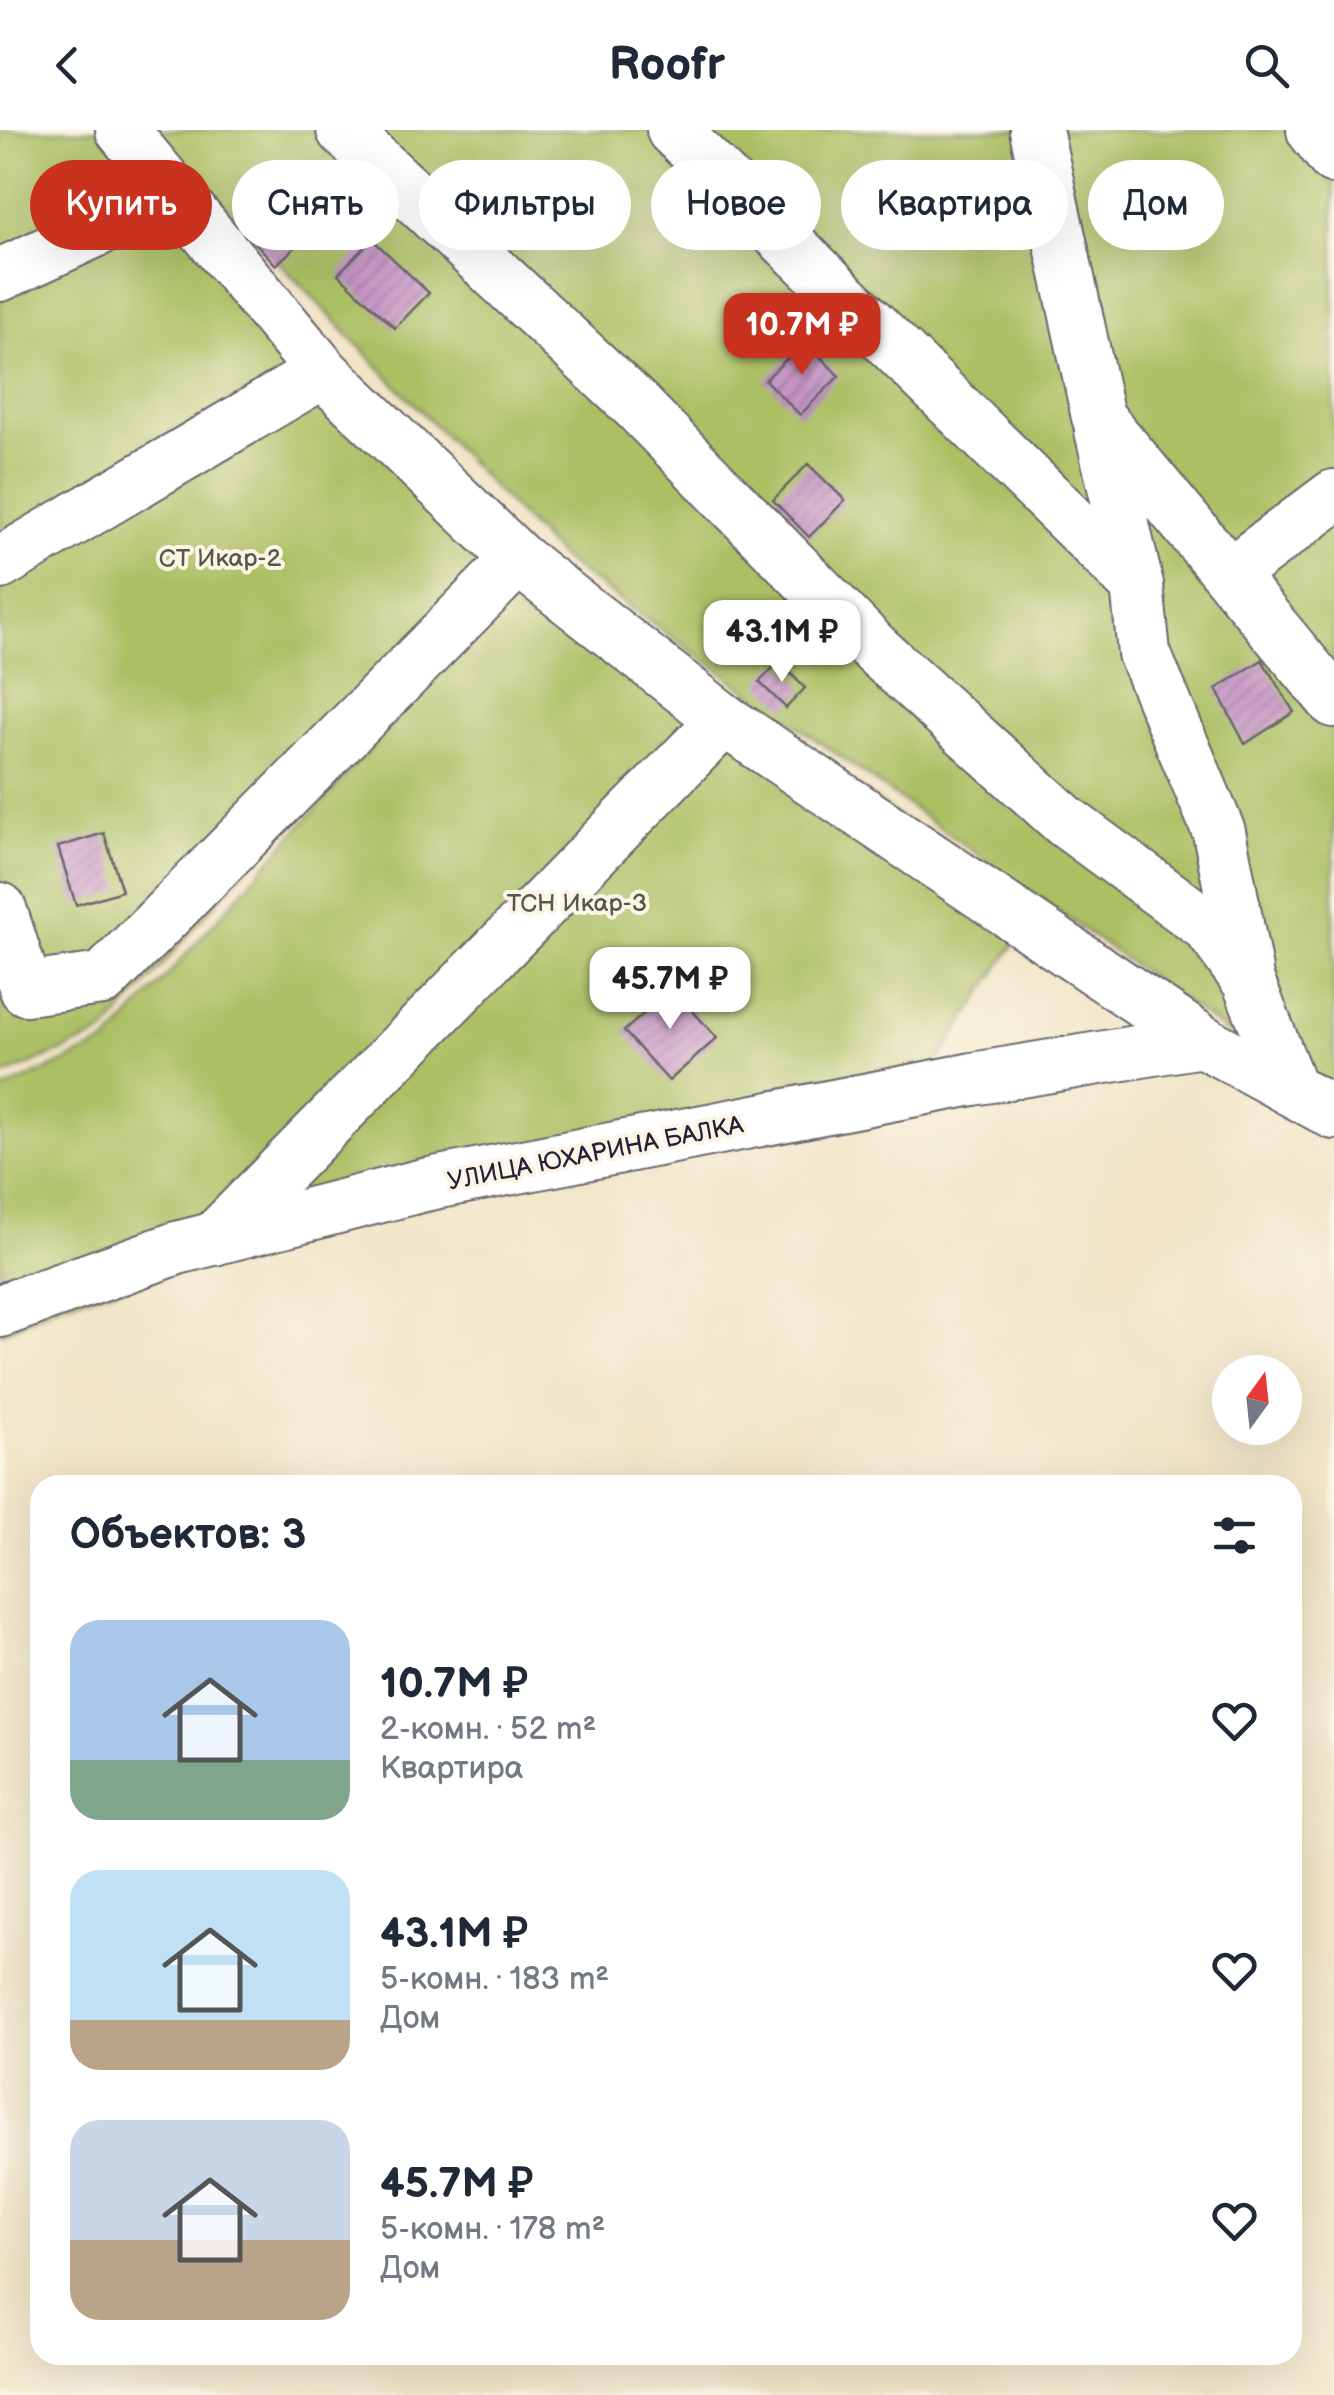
<!DOCTYPE html>
<html lang="ru">
<meta charset="utf-8">
<style>
:root{--surface:#fff;--page:#f6f6f7;--text:#1f2937;--muted:#747a83;--accent:#c8321e}
body{margin:0;font-family:"Balsamiq Sans",sans-serif;background:var(--page);color:var(--text);height:100vh;display:flex;flex-direction:column;font-size:38px;white-space:nowrap}
*{box-sizing:border-box;margin:0}
p{font-size:32px;color:var(--muted)}
.icon{flex:none;width:55px;height:55px;fill:none;stroke:currentColor;stroke-width:2;stroke-linecap:round;stroke-linejoin:round}
.map{position:relative;flex:1;overflow:hidden}
.side{position:absolute;left:30px;top:1345px;width:1272px;height:890px;display:flex;flex-direction:column;background:var(--surface);border-radius:30px;box-shadow:0 10px 40px #0002}
.side>*{flex:none}
.hud{position:absolute;left:30px;top:30px;width:1275px;height:90px;display:flex;gap:20px}
.needle{width:65px;rotate:15deg}
.controls{position:absolute;left:1212px;top:1225px;display:grid;gap:20px}
.controls a{display:grid;place-items:center;width:90px;height:90px;border-radius:50%;background:var(--surface);box-shadow:0 10px 40px #0002;font-size:50px}
.price{position:absolute;translate:-50% -85px;padding:0 22px;border-radius:20px;background:#fff;color:#222;font-size:32px;line-height:65px;filter:drop-shadow(0 2px 5px #0008)}
.price::after{content:'';position:absolute;left:50%;top:60px;width:30px;height:22px;margin-left:-15px;background:inherit;clip-path:polygon(0 0,100% 0,50% 100%)}
.price.active{background:var(--accent);color:#fff}
ul{padding:0;list-style:none}
li{display:flex;align-items:center;gap:30px;height:250px;padding:0 40px}
li span{display:grid;place-items:center;flex:none;width:280px;height:200px;border-radius:30px;color:#555}
li>.icon{margin-inline-start:auto}
span .icon{width:120px;height:120px;fill:#fffc;stroke-width:1}
li b{font-size:42px}
h2{display:flex;justify-content:space-between;align-items:center;height:120px;padding:0 40px;font-size:42px}
.tag{padding:0 35px;border-radius:45px;background:var(--surface);box-shadow:0 10px 40px #0002;font-size:35px;line-height:90px}
.tag.active{background:var(--accent);color:#fff}
header{display:flex;justify-content:space-between;align-items:center;height:130px;padding:0 40px;background:var(--surface);font-size:45px;font-weight:700}
.map>svg:first-child{display:block}
.garden{fill:#abbf63;stroke:#66704f;stroke-width:2.5}
.building{fill:url(#building-hatch)}
.lines{fill:none;stroke-linecap:round;stroke-linejoin:round}
.minor-casing{stroke:#6a666c;stroke-width:56}
.minor{stroke:#fff;stroke-width:52}
.labels{text-anchor:middle;stroke-width:8;stroke-linejoin:round;paint-order:stroke}
.park-label{font-size:25px;fill:#525949;stroke:#fcf5e5}
.street-label{font-size:25px;fill:#22223b;stroke:#fcf5e5}
</style>
<header><svg class="icon" aria-label="back" viewBox="0 0 24 24"><path d="M15 5l-7 7 7 7"/></svg>Roofr<svg class="icon" aria-label="search" viewBox="0 0 24 24"><circle cx="10" cy="10" r="6"/><path d="M15 15l6 6"/></svg></header>
<div class="map">
<svg width="1334" height="2265" viewBox="0 0 1334 2265">
<defs>
<pattern id="building-hatch" width="6" height="6" patternUnits="userSpaceOnUse" patternTransform="scale(2.5)"><rect width="6" height="6" fill="#c593c6"/><path d="M-1 1l2-2M0 6l6-6M5 7l2-2" fill="none" stroke="#a078a2"/></pattern>
</defs>
<rect width="100%" height="100%" fill="#fcf5e5"/>
<filter id="ink" filterUnits="userSpaceOnUse"><feTurbulence type="fractalNoise" baseFrequency=".01" numOctaves="2"/><feDisplacementMap in="SourceGraphic" scale="20" xChannelSelector="R" yChannelSelector="G"/><feConvolveMatrix kernelMatrix="1 2 1 2 8 2 1 2 1" color-interpolation-filters="sRGB"/></filter>
<filter id="wash" filterUnits="userSpaceOnUse"><feTurbulence type="fractalNoise" baseFrequency=".0048" numOctaves="4" result="noise"/><feDisplacementMap in="SourceGraphic" scale="40" xChannelSelector="R" yChannelSelector="G"/><feGaussianBlur stdDeviation="2.25" result="paint"/><feColorMatrix in="noise" values="0 0 0 0 0 0 0 0 0 0 0 0 0 0 0 0 0 1.4 0 .05"/><feComposite in="paint" operator="in"/></filter>
<g filter="url(#wash)">
<rect width="100%" height="100%" fill="#f1e4c7"/>
<g class="garden">
<polygon points="0,0 114,0 518,416 105,903 0,947"/>
<polygon points="153,0 1021,0 1258,924 561,428"/>
<polygon points="1037,0 1334,0 1334,973 1266,936"/>
<polygon points="539,429 1034,784 932,940 62,1173 0,1203 0,961 108,912"/>
</g>
<g id="blocks">
<g class="building">
<polygon points="299,60 326,89 276,135 249,106"/>
<polygon points="477,76 497,98 481,112 462,90"/>
<polygon points="372,109 429,163 395,198 338,144"/>
<polygon points="805,211 839,246 800,285 765,250"/>
<polygon points="808,334 845,370 809,407 773,370"/>
<polygon points="1262,530 1294,582 1245,614 1216,559"/>
<polygon points="779,532 805,558 786,578 759,552"/>
<polygon points="104,703 122,761 76,775 58,717"/>
<polygon points="664,849 717,908 669,951 624,901 656,873 648,863"/>
</g>
</g>
</g>
<g filter="url(#ink)">
<use href="#blocks" fill-opacity="0" stroke="#6a666c" stroke-width="2.5"/>
<g class="lines">
<g class="minor-casing">
<g id="minor">
<polyline points="122,0 323,242 518,429 724,590 1202,911 1334,983"/>
<polyline points="343,0 637,276 874,518 1065,691 1209,797 1248,851 1291,959"/>
<polyline points="673,0 1137,455"/>
<polyline points="1036,0 1098,287 1334,571"/>
<polyline points="1313,0 1334,28"/>
<polyline points="0,145 175,64"/>
<polyline points="1101,300 1137,455 1144,523 1219,702 1246,840"/>
<polyline points="0,433 323,242"/>
<polyline points="1230,444 1334,366"/>
<polyline points="0,779 26,859 103,849 518,429"/>
<polyline points="214,1109 724,590"/>
<polyline points="0,1181 177,1118 424,1055 973,949 1202,911"/>
</g>
</g>
<use href="#minor" class="minor"/>
</g>
</g>
<g class="labels">
<g class="park-label">
<text x="220" y="436">СТ Икар-2</text>
<text x="577" y="781">ТСН Икар-3</text>
</g>
<g class="street-label">
<text transform="translate(595 1022) rotate(-11)" y="9">УЛИЦА ЮХАРИНА БАЛКА</text>
</g>
</g>
</svg>
<div class="controls">
<a><svg class="needle" viewBox="-14 -14 28 28"><path d="M0-13l5 13h-10z" fill="#e53935"/><path d="M0 13l5-13h-10z" fill="#747a83"/></svg></a>
</div>
<b class="price active" style="left:802px;top:248px">10.7M ₽</b>
<b class="price" style="left:782px;top:555px">43.1M ₽</b>
<b class="price" style="left:670px;top:902px">45.7M ₽</b>
<div class="hud">
<a class="tag active">Купить</a>
<a class="tag">Снять</a>
<a class="tag">Фильтры</a>
<a class="tag">Новое</a>
<a class="tag">Квартира</a>
<a class="tag">Дом</a>
</div>
<section class="side">
<h2>Объектов: 3<svg class="icon" aria-label="filters" viewBox="0 0 24 24"><path d="M4 7h16M4 17h16"/><circle cx="9" cy="7" r="2"/><circle cx="15" cy="17" r="2"/></svg></h2>
<ul>
<li><span style="background:linear-gradient(#a9c7e8 70%,#7fa58c 0)"><svg class="icon" aria-label="home" viewBox="0 0 24 24"><path d="M3 11l9-7 9 7M6 9v11h12V9"/></svg></span><div><b>10.7M ₽</b><p>2-комн. · 52 m²</p><p>Квартира</p></div><svg class="icon" aria-label="heart" viewBox="0 0 24 24"><path d="M12 20l-8-8c-3-5 5-10 8-4 3-6 11-1 8 4z"/></svg></li>
<li><span style="background:linear-gradient(#bfe0f5 75%,#b9a48a 0)"><svg class="icon" aria-label="home" viewBox="0 0 24 24"><path d="M3 11l9-7 9 7M6 9v11h12V9"/></svg></span><div><b>43.1M ₽</b><p>5-комн. · 183 m²</p><p>Дом</p></div><svg class="icon" aria-label="heart" viewBox="0 0 24 24"><path d="M12 20l-8-8c-3-5 5-10 8-4 3-6 11-1 8 4z"/></svg></li>
<li><span style="background:linear-gradient(#c9d6e8 60%,#b9a48a 0)"><svg class="icon" aria-label="home" viewBox="0 0 24 24"><path d="M3 11l9-7 9 7M6 9v11h12V9"/></svg></span><div><b>45.7M ₽</b><p>5-комн. · 178 m²</p><p>Дом</p></div><svg class="icon" aria-label="heart" viewBox="0 0 24 24"><path d="M12 20l-8-8c-3-5 5-10 8-4 3-6 11-1 8 4z"/></svg></li>
</ul>
</section>
</div>
